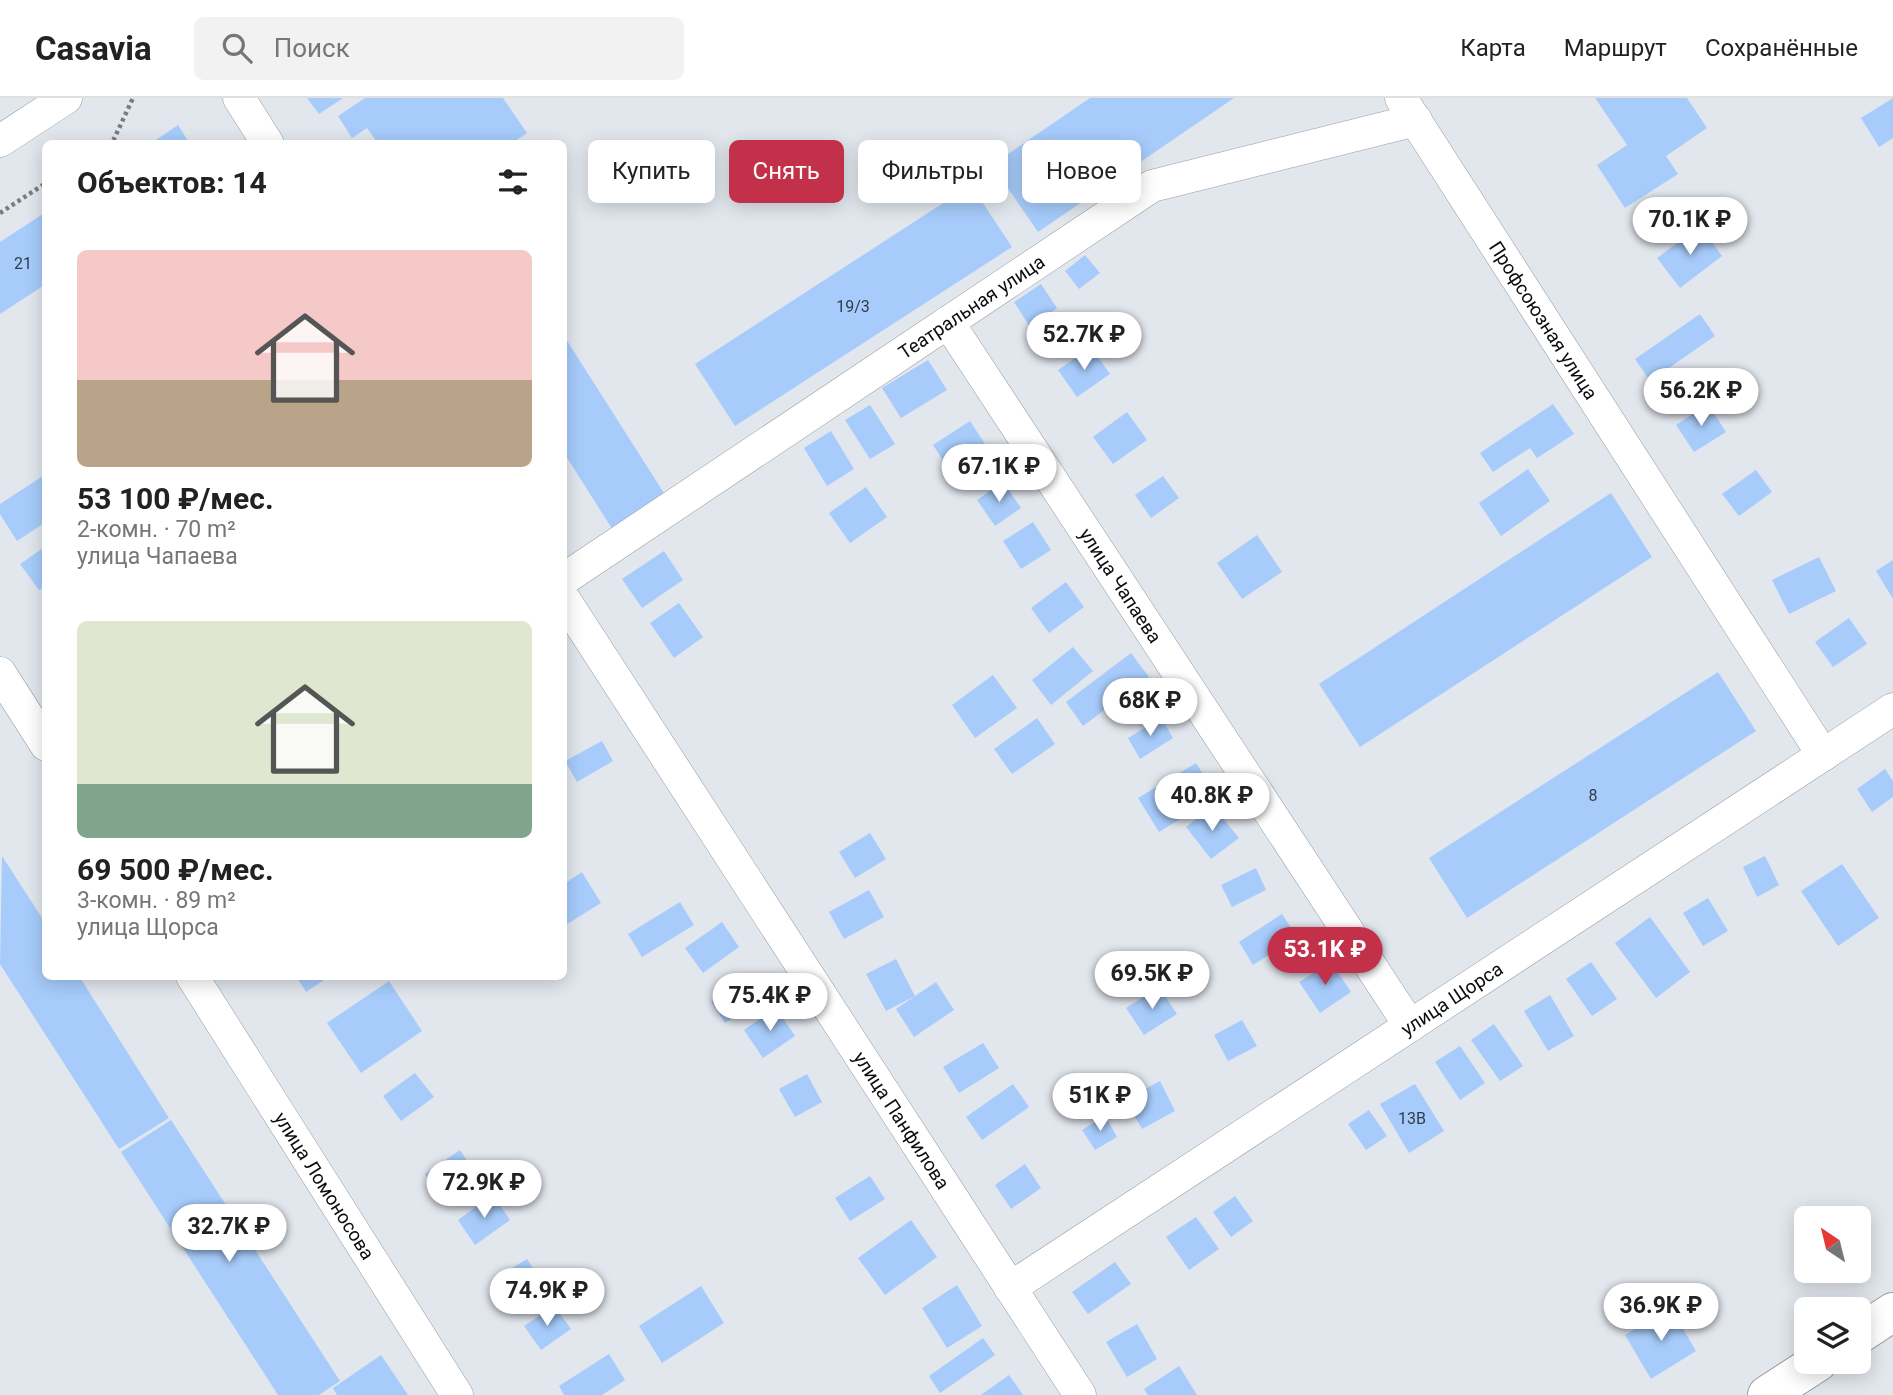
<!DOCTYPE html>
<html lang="ru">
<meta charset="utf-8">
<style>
:root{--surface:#fff;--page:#f2f2f2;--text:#222;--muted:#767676;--line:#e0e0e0;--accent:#c23149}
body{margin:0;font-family:Roboto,sans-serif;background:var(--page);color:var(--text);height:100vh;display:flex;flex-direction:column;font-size:26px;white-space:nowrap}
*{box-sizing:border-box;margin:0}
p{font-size:23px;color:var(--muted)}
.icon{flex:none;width:38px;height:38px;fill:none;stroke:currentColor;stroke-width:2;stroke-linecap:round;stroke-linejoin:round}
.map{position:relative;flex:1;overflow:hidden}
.drawer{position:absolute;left:42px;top:42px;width:525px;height:840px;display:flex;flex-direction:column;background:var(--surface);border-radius:10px;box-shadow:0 4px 18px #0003}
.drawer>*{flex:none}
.top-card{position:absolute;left:588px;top:42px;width:665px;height:63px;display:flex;gap:14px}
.needle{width:46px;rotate:325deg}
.buttons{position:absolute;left:1794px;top:1108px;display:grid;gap:14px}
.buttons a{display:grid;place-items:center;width:77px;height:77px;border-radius:10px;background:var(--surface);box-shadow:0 4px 18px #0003;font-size:35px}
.price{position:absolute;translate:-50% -60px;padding:0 16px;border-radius:24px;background:#fff;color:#222;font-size:23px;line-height:46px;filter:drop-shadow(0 2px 4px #0008)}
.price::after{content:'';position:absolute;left:50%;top:42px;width:21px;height:16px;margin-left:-10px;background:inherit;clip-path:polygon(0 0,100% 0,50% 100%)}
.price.selected{background:var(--accent);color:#fff}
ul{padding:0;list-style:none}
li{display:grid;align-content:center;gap:14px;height:371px;padding:0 35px}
li span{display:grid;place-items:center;height:217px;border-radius:10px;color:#555}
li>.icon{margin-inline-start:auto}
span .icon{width:126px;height:126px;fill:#fffc;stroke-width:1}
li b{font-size:30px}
h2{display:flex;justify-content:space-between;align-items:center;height:84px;padding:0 35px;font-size:30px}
.chip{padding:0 24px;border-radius:10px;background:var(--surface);box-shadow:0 4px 18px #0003;font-size:24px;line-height:63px}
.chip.selected{background:var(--accent);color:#fff}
header{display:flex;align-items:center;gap:42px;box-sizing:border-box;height:98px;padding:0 35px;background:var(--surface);border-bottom:2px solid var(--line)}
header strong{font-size:33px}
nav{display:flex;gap:38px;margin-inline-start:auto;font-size:24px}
.search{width:490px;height:63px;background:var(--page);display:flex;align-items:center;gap:18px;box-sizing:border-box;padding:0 24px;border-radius:10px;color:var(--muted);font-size:26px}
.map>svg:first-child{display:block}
.building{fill:#a7ccfb}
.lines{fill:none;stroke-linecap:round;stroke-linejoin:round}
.minor-casing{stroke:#979ca2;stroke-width:33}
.major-casing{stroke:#979ca2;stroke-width:40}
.path{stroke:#797d81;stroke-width:4.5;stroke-dasharray:3.5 3.5;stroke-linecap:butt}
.minor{stroke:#fff;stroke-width:32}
.major{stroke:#fff;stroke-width:38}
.labels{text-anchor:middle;stroke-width:6;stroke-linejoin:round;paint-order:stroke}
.number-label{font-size:16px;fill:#313c49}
.street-label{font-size:19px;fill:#0a0c0e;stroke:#fff}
</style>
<header>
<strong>Casavia</strong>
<div class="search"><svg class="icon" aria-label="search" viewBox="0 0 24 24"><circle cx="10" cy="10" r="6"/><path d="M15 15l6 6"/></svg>Поиск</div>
<nav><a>Карта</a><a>Маршрут</a><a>Сохранённые</a></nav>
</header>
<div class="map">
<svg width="1893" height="1297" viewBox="0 0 1893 1297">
<rect width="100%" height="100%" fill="#e2e7ee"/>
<g class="building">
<polygon points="307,0 343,0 319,16"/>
<polygon points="365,0 503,0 527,35 511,46 378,46 367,30 352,40 338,18"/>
<polygon points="1090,0 1234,0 1038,134 992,67"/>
<polygon points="1595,0 1687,0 1707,30 1666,58 1678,76 1625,110 1597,67 1627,47"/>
<polygon points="1893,0 1893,40 1879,49 1861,20"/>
<polygon points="178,27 190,46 150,46"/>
<polygon points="971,87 1012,149 735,328 695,266"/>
<polygon points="46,114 46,186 0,216 0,144"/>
<polygon points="1700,128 1722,158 1680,190 1657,160"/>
<polygon points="1085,157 1100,175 1079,191 1065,173"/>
<polygon points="1041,186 1057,210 1030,229 1014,204"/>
<polygon points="1700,216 1715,238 1650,283 1635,261"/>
<polygon points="564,238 669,403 616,437 564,355"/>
<polygon points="1091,249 1110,276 1077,299 1058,272"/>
<polygon points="928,262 947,292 901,320 882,290"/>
<polygon points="1553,306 1574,336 1537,360 1530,350 1493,374 1480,355"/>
<polygon points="1708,306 1726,334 1694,354 1676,327"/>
<polygon points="870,307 895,346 870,361 845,322"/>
<polygon points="1127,314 1147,342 1113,366 1093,339"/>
<polygon points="970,323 985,346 948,370 933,347"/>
<polygon points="831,333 854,371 827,388 804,350"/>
<polygon points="1528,371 1550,403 1501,438 1479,405"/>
<polygon points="1756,372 1772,394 1739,418 1722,396"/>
<polygon points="46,376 46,424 17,443 0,416 0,406"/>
<polygon points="1163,378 1179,400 1151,420 1135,397"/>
<polygon points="1003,384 1021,410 995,428 977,402"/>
<polygon points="866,389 887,419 850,445 829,415"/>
<polygon points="1611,395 1652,459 1360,649 1319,586"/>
<polygon points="1033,424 1051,452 1021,471 1003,443"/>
<polygon points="1257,437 1282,474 1242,501 1217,465"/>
<polygon points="46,448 46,488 39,492 20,466"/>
<polygon points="664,453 683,482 642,510 622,481"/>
<polygon points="1819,459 1836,493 1789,516 1772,482"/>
<polygon points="1893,462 1893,501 1876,473"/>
<polygon points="1066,484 1084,509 1049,535 1031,510"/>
<polygon points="679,505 703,539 674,560 650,525"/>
<polygon points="1849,520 1867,546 1833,569 1815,544"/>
<polygon points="1073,549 1093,573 1051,607 1032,582"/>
<polygon points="1131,555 1149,579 1083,628 1066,604"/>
<polygon points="1718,574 1756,633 1467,820 1429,760"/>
<polygon points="993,577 1017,610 975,640 952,607"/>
<polygon points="1037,620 1055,646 1012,676 994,651"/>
<polygon points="1161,620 1173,640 1140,661 1128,640"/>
<polygon points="602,643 613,663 577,684 565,663"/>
<polygon points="1196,665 1217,698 1159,734 1138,700"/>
<polygon points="1885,671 1893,683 1893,699 1872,714 1857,691"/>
<polygon points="1213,708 1239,740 1211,761 1186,729"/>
<polygon points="870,735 886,761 855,780 839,754"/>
<polygon points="2,758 46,826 46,878 79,878 169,1020 119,1051 0,866"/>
<polygon points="1765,758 1779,787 1757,799 1743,769"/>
<polygon points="1842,766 1879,820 1838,848 1801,793"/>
<polygon points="1256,770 1266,792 1232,809 1221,787"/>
<polygon points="582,774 601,805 564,828 564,786"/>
<polygon points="869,792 884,819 844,841 829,814"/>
<polygon points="1708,800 1728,833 1703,848 1683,815"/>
<polygon points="680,804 694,827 642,859 628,836"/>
<polygon points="1282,816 1297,839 1253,867 1239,844"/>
<polygon points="1650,819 1690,874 1656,900 1615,845"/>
<polygon points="722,824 739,849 703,875 685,850"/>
<polygon points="896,861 915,898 936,884 954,912 914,939 896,911 915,898 886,913 866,876"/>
<polygon points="1331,864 1351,894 1320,915 1299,884"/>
<polygon points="1591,864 1617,901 1592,918 1566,881"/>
<polygon points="296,878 330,878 306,894"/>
<polygon points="748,879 762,901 725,925 711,904"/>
<polygon points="389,883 422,933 361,975 327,925"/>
<polygon points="1159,889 1177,916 1144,937 1126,910"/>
<polygon points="1550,897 1574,938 1548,953 1524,913"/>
<polygon points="776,910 795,938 763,960 744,932"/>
<polygon points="1242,922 1257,948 1228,963 1214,937"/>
<polygon points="1494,926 1523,968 1500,983 1471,942"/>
<polygon points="983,945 999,970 959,995 943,969"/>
<polygon points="1460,948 1485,985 1460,1002 1435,964"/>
<polygon points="415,975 434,999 401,1023 383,998"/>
<polygon points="807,976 822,1004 795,1019 779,991"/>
<polygon points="1160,983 1175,1013 1142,1031 1125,1002"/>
<polygon points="1013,986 1029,1009 982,1042 966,1019"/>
<polygon points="1415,986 1444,1033 1409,1055 1380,1006"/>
<polygon points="1369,1012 1387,1038 1366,1052 1348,1026"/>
<polygon points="1105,1018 1117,1039 1095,1052 1082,1032"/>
<polygon points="171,1022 340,1283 319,1297 278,1297 121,1054"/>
<polygon points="460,1052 477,1078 442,1102 425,1076"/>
<polygon points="1025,1066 1041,1090 1011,1111 995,1087"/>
<polygon points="870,1078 885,1101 850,1123 835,1100"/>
<polygon points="493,1097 510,1122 475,1147 458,1122"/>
<polygon points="1235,1098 1253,1123 1231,1139 1213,1114"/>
<polygon points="1196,1119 1219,1151 1189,1172 1166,1139"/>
<polygon points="911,1122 937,1159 885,1197 858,1160"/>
<polygon points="527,1161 548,1194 519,1212 499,1178"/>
<polygon points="1115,1164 1131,1186 1088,1216 1072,1194"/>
<polygon points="957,1187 982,1228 947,1250 922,1210"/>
<polygon points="701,1188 724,1225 662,1265 639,1228"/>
<polygon points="554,1208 571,1231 541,1252 524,1228"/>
<polygon points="1671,1210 1696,1253 1651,1281 1625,1237"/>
<polygon points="1137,1226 1157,1261 1127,1279 1106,1244"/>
<polygon points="983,1240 995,1257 940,1295 929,1278"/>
<polygon points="609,1256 625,1282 602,1297 564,1297 559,1288"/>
<polygon points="381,1257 408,1297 337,1297 333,1290"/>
<polygon points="1179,1268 1197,1297 1148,1297 1144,1291"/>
<polygon points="1009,1277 1023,1297 981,1297"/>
</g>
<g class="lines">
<g class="minor-casing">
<g id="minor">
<polyline points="239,0 268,46"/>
<path id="s1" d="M 1401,0 L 1823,657"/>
<polyline points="0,43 66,0"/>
<path id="s2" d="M 948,224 L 1410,928"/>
<path id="s3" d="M 564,481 L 1152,88 L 1416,22"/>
<path id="s4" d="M 564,501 L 1080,1297"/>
<polyline points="0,575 46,647"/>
<path id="s5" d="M 192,878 L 457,1297"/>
<path id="s6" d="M 1010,1190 L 1893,611"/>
</g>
</g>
<g class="major-casing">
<g id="major">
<polyline points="1858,1237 1893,1214"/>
<polyline points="1767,1297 1818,1264"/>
</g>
</g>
<g class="path">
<polyline points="107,46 114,41 133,0"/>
<polyline points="0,115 46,85"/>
</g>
<use href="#minor" class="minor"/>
<use href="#major" class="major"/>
</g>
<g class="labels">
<g class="number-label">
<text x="23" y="171">21</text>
<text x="853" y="214">19/3</text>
<text x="1593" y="703">8</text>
<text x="1412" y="1026">13В</text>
</g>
<g class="street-label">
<text dy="7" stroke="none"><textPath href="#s3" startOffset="490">Театральная улица</textPath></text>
<text dy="7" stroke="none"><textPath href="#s1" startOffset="264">Профсоюзная улица</textPath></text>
<text dy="7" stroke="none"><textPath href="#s2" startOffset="315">улица Чапаева</textPath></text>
<text dy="7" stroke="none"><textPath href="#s6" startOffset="528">улица Щорса</textPath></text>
<text dy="7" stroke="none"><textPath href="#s4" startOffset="621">улица Панфилова</textPath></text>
<text dy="7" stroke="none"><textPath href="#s5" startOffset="248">улица Ломоносова</textPath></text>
</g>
</g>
</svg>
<div class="buttons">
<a><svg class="needle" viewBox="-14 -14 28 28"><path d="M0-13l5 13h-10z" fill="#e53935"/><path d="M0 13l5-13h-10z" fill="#767676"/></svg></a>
<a><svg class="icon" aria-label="layers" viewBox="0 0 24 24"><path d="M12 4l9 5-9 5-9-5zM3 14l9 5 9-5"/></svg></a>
</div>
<b class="price" style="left:1690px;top:159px">70.1K ₽</b>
<b class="price" style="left:1084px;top:274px">52.7K ₽</b>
<b class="price" style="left:1701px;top:330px">56.2K ₽</b>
<b class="price" style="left:999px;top:406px">67.1K ₽</b>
<b class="price" style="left:1150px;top:640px">68K ₽</b>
<b class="price" style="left:1212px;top:735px">40.8K ₽</b>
<b class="price selected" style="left:1325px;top:889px">53.1K ₽</b>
<b class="price" style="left:1152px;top:913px">69.5K ₽</b>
<b class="price" style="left:770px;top:935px">75.4K ₽</b>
<b class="price" style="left:1100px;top:1035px">51K ₽</b>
<b class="price" style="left:484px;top:1122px">72.9K ₽</b>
<b class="price" style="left:229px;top:1166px">32.7K ₽</b>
<b class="price" style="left:547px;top:1230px">74.9K ₽</b>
<b class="price" style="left:1661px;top:1245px">36.9K ₽</b>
<div class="top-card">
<a class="chip">Купить</a>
<a class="chip selected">Снять</a>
<a class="chip">Фильтры</a>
<a class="chip">Новое</a>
</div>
<section class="drawer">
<h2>Объектов: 14<svg class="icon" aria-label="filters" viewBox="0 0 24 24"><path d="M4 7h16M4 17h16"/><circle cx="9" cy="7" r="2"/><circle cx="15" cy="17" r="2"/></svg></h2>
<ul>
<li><span style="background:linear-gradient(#f6c9c9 60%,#b9a48a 0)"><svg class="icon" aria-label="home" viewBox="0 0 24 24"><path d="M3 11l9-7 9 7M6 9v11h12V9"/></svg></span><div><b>53 100 ₽/мес.</b><p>2-комн. · 70 m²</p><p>улица Чапаева</p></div></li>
<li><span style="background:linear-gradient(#dfe7d0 75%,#7fa58c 0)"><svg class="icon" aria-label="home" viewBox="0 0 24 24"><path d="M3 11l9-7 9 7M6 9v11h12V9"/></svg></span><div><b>69 500 ₽/мес.</b><p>3-комн. · 89 m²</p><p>улица Щорса</p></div></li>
</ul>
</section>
</div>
